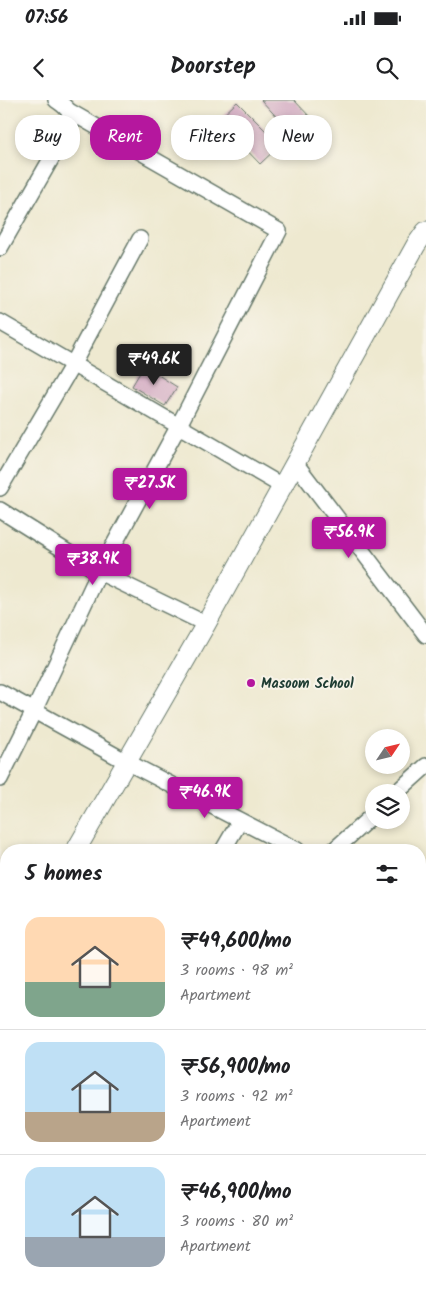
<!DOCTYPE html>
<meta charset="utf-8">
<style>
:root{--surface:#fff;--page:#f6f6f6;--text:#202124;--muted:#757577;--line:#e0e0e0;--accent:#b5179e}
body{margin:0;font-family:Kalam,sans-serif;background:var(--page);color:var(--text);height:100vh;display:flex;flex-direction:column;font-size:19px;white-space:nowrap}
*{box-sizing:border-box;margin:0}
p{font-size:16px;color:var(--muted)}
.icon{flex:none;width:28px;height:28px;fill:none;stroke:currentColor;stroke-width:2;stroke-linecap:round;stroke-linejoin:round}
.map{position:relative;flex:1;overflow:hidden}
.details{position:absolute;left:0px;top:744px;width:426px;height:446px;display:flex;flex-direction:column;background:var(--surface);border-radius:20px 20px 0 0;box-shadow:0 2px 8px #0003}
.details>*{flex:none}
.guide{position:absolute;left:15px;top:15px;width:396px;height:45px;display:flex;gap:10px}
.needle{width:32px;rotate:55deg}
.tools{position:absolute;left:365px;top:629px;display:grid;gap:10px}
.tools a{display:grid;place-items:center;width:45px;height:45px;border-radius:50%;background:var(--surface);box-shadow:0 2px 8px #0003;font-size:25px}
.price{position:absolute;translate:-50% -42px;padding:0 11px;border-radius:5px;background:var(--accent);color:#fff;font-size:16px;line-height:32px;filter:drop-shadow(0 1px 2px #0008)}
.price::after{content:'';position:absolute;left:50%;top:30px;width:15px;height:11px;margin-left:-8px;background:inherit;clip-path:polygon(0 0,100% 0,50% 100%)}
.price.current{background:#222;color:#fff}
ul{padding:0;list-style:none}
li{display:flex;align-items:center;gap:15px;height:125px;padding:0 25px}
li+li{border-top:1px solid var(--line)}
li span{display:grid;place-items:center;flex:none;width:140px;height:100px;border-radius:15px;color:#555}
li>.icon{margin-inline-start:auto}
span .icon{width:60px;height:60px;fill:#fffc;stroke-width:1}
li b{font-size:21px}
h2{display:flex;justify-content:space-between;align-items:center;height:60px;padding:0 25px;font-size:21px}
.tag{padding:0 18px;border-radius:20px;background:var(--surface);box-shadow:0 2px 8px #0003;font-size:18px;line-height:45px}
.tag.current{background:var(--accent);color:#fff}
.status{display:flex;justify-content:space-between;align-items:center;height:35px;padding:0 25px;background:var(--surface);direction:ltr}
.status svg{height:14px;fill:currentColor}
header{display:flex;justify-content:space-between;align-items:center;height:65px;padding:0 25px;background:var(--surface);font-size:22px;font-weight:600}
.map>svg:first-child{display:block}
.building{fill:#d0a4bf}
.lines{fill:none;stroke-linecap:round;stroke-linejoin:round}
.minor-casing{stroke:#67796b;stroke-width:18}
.tertiary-casing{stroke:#67796b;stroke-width:21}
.minor{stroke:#fff;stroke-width:15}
.tertiary{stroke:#fff;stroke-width:19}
.poi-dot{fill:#b5179e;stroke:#f7f3e8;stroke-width:2}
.labels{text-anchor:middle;stroke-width:4;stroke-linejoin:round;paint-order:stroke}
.poi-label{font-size:14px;font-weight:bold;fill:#1f3d34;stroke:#f7f3e8;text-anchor:start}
</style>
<div class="status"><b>07:56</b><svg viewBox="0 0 49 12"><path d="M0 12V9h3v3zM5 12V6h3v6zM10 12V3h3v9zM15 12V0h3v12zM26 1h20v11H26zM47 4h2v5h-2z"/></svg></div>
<header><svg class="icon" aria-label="back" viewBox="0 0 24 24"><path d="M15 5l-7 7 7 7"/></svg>Doorstep<svg class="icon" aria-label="search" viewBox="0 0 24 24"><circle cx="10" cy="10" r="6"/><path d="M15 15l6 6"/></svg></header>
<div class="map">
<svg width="426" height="1189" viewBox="0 0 426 1189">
<rect width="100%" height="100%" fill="#f7f3e8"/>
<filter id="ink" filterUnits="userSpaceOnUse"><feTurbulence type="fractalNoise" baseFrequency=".02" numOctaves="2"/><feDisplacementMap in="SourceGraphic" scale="10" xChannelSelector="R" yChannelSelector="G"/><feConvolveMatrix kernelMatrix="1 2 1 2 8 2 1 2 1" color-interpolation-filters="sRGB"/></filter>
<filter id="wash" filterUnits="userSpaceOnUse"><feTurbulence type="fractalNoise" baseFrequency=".0096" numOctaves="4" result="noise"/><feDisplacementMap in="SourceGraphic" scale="20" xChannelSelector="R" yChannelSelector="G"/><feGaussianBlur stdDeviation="1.12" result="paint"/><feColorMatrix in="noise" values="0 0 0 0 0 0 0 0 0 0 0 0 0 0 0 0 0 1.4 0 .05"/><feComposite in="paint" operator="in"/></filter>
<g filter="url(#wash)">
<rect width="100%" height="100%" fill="#eee9d0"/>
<g id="blocks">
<g class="building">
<polygon points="261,0 294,0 311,18 293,35"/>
<polygon points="237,2 280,45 260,64 218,20"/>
<polygon points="144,266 177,287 165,306 132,286"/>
</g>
</g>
</g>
<g filter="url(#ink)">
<use href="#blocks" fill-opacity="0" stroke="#67796b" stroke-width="1"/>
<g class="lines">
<g class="minor-casing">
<g id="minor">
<path d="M 0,148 L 71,24 C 73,12 65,6 56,0"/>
<polyline points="0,222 282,386"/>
<polyline points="296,364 426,535"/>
<polyline points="0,388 73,264 140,139"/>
<polyline points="0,410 99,472 206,524"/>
<polyline points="0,592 127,662 297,750"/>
<polyline points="0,679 34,611 99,472 178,327 279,131 69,11"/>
<polyline points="397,692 426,666"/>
<polyline points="223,750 240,721"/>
<polyline points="334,750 374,714"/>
<polyline points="420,811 426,806"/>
<polyline points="420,822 426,827"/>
<polyline points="420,988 426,982"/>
<polyline points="0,990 6,993"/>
<polyline points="0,1143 6,1134"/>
<polyline points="420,1150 426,1144"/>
<polyline points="298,1184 304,1189"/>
<polyline points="413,1184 419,1189"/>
<polyline points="106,1189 110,1184"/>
<polyline points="382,1189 387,1184"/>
</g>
</g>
<g class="tertiary-casing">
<g id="tertiary">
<polyline points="76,750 206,524 416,145 426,131"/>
<polyline points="0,888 6,875"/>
</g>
</g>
<use href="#minor" class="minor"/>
<use href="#tertiary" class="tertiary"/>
</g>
</g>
<circle class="poi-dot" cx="251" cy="583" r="5"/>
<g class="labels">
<g class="poi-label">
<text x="261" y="588">Masoom School</text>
</g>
</g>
</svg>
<div class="tools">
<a><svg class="needle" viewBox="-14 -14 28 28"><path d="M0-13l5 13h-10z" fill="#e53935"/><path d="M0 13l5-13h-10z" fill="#757577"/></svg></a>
<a><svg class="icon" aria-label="layers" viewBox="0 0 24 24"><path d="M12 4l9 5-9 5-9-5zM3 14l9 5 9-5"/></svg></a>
</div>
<b class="price current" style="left:154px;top:286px">₹49.6K</b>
<b class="price" style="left:150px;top:410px">₹27.5K</b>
<b class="price" style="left:349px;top:459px">₹56.9K</b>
<b class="price" style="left:93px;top:486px">₹38.9K</b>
<b class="price" style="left:205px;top:719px">₹46.9K</b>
<div class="guide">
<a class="tag">Buy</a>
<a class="tag current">Rent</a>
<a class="tag">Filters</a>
<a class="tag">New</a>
</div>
<section class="details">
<h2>5 homes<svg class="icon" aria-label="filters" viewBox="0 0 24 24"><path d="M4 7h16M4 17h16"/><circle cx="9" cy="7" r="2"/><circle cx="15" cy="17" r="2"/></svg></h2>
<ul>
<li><span style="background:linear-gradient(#ffd9b3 65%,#7fa58c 0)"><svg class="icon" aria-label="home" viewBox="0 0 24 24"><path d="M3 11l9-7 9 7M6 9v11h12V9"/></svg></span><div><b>₹49,600/mo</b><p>3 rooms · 98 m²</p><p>Apartment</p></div></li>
<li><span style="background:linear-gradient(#bfe0f5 70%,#b9a48a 0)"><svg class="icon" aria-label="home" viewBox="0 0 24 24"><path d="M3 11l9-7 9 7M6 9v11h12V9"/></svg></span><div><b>₹56,900/mo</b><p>3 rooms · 92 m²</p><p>Apartment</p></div></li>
<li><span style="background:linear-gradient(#bfe0f5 70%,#9aa5b1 0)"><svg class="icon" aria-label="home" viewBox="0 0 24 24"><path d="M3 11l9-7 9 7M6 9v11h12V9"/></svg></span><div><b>₹46,900/mo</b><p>3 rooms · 80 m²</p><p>Apartment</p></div></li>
</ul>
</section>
</div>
